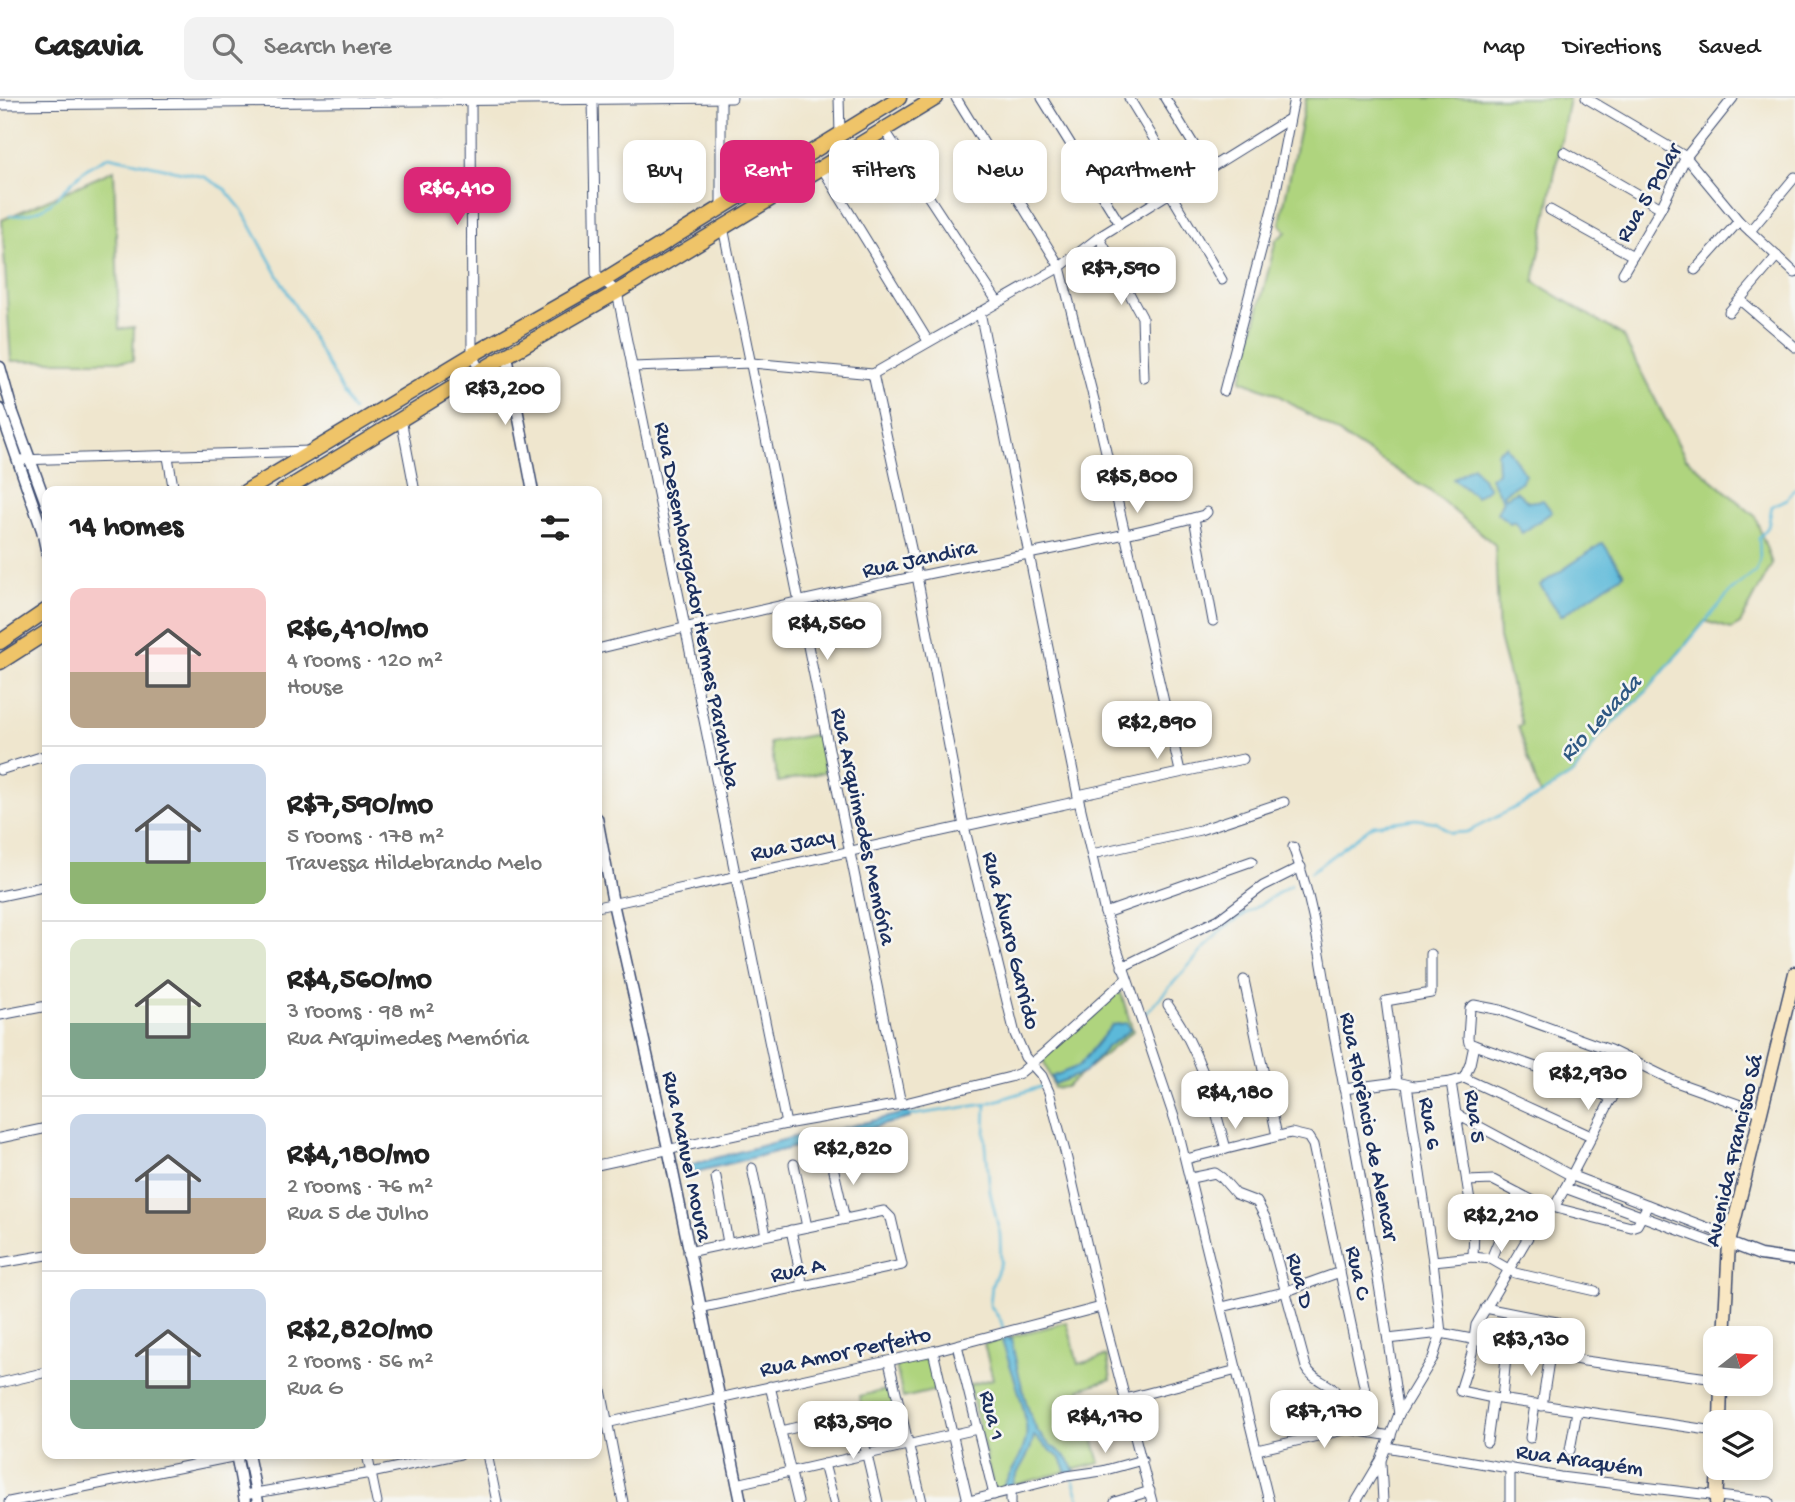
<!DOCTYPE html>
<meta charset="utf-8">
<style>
:root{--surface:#fff;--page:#f2f2f2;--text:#222;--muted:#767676;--line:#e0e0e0;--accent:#db2777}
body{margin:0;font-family:"Gochi Hand",sans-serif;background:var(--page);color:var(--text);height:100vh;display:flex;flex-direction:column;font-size:26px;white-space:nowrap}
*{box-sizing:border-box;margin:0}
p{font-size:23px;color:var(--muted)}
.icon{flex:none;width:38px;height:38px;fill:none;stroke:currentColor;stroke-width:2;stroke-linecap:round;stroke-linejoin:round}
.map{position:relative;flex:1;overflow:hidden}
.details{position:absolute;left:42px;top:388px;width:560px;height:973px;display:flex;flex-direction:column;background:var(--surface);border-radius:14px;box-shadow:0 4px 10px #0003}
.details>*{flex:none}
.top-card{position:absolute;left:623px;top:42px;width:665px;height:63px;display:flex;gap:14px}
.needle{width:46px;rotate:73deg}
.controls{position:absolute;left:1703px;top:1228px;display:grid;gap:14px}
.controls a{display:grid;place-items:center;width:70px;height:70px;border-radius:14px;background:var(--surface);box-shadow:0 4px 10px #0003;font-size:35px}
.price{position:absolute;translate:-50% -60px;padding:0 16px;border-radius:14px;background:#fff;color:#222;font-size:23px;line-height:46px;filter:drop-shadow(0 2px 4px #0008)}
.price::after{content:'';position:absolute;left:50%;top:42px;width:21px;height:16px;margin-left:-10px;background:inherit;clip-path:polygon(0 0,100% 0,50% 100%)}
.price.selected{background:var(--accent);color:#fff}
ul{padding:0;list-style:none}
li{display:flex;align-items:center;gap:21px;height:175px;padding:0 28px}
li+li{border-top:2px solid var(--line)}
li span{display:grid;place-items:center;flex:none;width:196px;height:140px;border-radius:14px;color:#555}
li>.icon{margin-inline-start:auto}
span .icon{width:84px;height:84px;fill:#fffc;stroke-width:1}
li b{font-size:30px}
h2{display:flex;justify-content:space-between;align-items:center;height:84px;padding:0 28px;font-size:30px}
.chip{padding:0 24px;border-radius:14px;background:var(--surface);box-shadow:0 4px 10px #0003;font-size:24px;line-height:63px}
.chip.selected{background:var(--accent);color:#fff}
header{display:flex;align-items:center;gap:42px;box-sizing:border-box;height:98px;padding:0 35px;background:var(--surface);border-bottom:2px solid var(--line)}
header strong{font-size:33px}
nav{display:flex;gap:38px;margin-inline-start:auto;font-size:24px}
.search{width:490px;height:63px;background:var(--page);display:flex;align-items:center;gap:18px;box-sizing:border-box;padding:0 24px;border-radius:14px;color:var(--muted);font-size:26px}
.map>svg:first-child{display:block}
.green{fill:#afd47e;stroke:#65826e;stroke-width:2}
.water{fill:#5bb9d9;stroke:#3b749c;stroke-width:2}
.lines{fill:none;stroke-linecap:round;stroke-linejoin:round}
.stream{stroke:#5bb9d9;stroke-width:2.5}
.minor-casing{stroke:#3b4a6f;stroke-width:11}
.tertiary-casing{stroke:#3b4a6f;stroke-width:13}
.secondary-casing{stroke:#3b4a6f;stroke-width:15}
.primary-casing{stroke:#3b4a6f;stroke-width:17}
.minor{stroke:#fff;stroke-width:9}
.tertiary{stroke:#fff;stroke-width:10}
.secondary{stroke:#f9e7c3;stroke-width:12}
.primary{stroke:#efc469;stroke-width:14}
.labels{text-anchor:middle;stroke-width:5;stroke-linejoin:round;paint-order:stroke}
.street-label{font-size:23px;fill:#1b2f5e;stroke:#f6f6f2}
.water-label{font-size:24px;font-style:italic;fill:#2e5883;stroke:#f6f6f2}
</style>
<header>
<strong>Casavia</strong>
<div class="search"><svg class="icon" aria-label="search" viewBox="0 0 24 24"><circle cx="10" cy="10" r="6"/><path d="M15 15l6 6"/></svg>Search here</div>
<nav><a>Map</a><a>Directions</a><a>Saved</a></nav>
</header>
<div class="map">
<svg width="1795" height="1404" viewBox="0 0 1795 1404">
<rect width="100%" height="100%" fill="#f6f6f2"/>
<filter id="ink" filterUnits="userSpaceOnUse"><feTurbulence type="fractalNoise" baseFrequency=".0143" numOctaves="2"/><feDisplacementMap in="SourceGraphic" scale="14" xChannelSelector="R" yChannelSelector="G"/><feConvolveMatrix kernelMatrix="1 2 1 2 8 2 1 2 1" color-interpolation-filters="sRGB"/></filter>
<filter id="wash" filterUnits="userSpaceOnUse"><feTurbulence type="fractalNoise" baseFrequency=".00686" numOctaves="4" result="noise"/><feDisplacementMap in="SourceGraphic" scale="28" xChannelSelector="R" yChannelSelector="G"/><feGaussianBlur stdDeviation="1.57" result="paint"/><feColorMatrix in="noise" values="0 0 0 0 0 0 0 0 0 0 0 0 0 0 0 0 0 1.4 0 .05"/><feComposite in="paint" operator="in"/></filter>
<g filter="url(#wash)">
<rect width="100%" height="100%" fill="#efe6ce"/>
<g class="green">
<polygon points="1306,0 1569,0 1534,184 1622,237 1685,359 1755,418 1772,466 1740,526 1731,531 1705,523 1647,593 1601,636 1574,675 1540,697 1518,628 1522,627 1499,540 1495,447 1430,393 1276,296 1241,282 1276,142 1286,134 1280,125"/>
<polygon points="114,72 119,231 134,229 133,263 11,263 2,122"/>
<polygon points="818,636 825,674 778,684 770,645"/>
<polygon points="1117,895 1121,895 1133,933 1066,989 1054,990 1043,961 1045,956 1081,928"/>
<polygon points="1067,1224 1078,1266 1107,1258 1111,1281 1080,1291 1100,1365 994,1392 969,1287 993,1281 984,1246"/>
<polygon points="930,1260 937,1292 903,1300 896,1267"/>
<polygon points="891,1291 899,1327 867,1335 859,1298"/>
</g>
<g class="water">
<polygon points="1506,348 1525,376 1522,383 1503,396 1505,400 1516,393 1528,404 1543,402 1552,414 1522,435 1514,423 1510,425 1497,415 1503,402 1490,380 1498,374 1497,354"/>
<polygon points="1473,368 1489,390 1476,399 1453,381"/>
<polygon points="1603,445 1624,476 1561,518 1540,487"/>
<polygon points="1127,925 1130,932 1106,950 1084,975 1054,986 1051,979 1079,968 1112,927"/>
<polygon points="908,1014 910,1020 684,1077 682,1069 794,1039 839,1031"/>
<path d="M 1011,1241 C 1016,1263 1027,1319 1039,1335 C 1050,1352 1067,1352 1075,1374 L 1068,1376 L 1061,1361 L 1034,1338 L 1030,1352 L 1010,1389 L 1002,1390 C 1011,1374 1023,1357 1026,1340 C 1030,1319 1009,1265 1002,1243 Z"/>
</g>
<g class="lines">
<g class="stream">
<path d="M 10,118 C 58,115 56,93 89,69 C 95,65 103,62 109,58 L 205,79 L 225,91 L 242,112 L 353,313"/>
<polyline points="1311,774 1373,727 1416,721 1436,724 1451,735 1467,734 1540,697 1574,675 1601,636 1647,593 1731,493 1756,473 1760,462 1759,440 1768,429 1772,408 1787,401 1795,390"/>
<polyline points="1146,915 1223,830 1291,787"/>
<polyline points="986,1006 985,1037 990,1094 1000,1136 1001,1164 992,1187 990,1207 1001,1223 1007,1244"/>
<polyline points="906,1018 986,1006 1043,988"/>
<polyline points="1073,1381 1080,1404"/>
</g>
</g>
</g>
<g filter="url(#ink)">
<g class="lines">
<g class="minor-casing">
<g id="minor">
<polyline points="471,0 472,257 480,273"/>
<polyline points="593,0 596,176 617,194 786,1026"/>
<polyline points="721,0 721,110"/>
<polyline points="839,0 840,36"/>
<polyline points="956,0 1060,169 1094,302 1180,673"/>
<polyline points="1042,0 1120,126"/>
<polyline points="1129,0 1182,87"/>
<polyline points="1165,0 1208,70"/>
<polyline points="1586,0 1686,59 1739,123 1795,175"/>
<polyline points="0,7 732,0"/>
<polyline points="884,31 997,203"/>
<polyline points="1564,54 1661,110"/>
<polyline points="822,70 928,243"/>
<polyline points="1170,95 1222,182"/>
<polyline points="1550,112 1633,158"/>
<polyline points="723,129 901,1006"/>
<polyline points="1750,133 1795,79"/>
<polyline points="1099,139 1142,219 1144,280"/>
<polyline points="1695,172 1739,123"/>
<polyline points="1623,175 1661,110 1686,59 1733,0"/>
<polyline points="1740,202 1795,249"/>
<polyline points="980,214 1079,703 1105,815 1176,1025 1269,1404"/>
<polyline points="1729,214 1777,158"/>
<polyline points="632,269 752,265 873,276 1060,169 1099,139 1289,21"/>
<polyline points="873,276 917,478 964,728 1015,936 1025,959 1042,978 1049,994 1067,1061 1101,1209 1152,1404"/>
<polyline points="1224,293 1274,103 1294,0"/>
<polyline points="401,321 415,394"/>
<polyline points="168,359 174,394"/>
<polyline points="18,362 310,353"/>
<polyline points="1194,420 1213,523"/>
<path d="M 597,551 C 703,525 811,500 918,478 C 1014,458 1110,442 1204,417 L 1207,414"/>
<polyline points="0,672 47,657"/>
<polyline points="1078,697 1243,661"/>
<path d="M 1293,749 C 1316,810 1323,879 1335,942 C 1359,1067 1381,1191 1399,1316"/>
<polyline points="1092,756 1200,732 1284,704"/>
<polyline points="0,798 47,788"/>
<polyline points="597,809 1079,703"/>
<polyline points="1105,815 1252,763"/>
<polyline points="1122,869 1219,821 1263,788 1301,769"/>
<polyline points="1244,882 1277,1038"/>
<path d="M 1168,907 C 1201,955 1211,996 1226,1051"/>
<polyline points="0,917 47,908"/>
<polyline points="1474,947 1578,984 1612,1001"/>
<polyline points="1631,963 1565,1090 1556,1106 1543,1114 1476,1227 1472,1255 1460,1293 1493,1300 1715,1333"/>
<polyline points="1464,980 1591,1038"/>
<polyline points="1397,984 1386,903 1431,895 1431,856"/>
<polyline points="1451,984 1474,1129 1473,1159"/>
<polyline points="1344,991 1397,984 1414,988 1451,984 1464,980 1470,966 1474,947 1469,945 1468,940 1470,910 1474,907 1500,912 1610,952 1676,984 1760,1014"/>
<polyline points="1456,1016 1570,1077 1716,1133 1729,1145"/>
<polyline points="0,1040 47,1030"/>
<polyline points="1186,1061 1291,1035 1308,1039 1313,1047 1373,1330 1377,1335"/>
<polyline points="832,1064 845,1121"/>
<polyline points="794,1066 807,1129"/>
<polyline points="597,1067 786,1026 901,1006 1010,979 1020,975 1043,956 1126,881"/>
<polyline points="752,1070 766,1137"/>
<polyline points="716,1079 728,1145"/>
<path d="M 1191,1080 L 1215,1075 L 1222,1080 L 1236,1096 L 1257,1104 L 1266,1121 L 1306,1269 C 1312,1281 1322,1282 1332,1290 C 1341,1297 1345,1319 1348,1331"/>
<polyline points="1467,1083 1493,1082 1547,1110"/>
<polyline points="1565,1090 1714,1145 1729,1145"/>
<polyline points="1552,1109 1631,1129 1637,1127 1648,1107"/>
<polyline points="791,1132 803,1188"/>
<polyline points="688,1154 884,1113 891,1120 902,1167 699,1210"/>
<polyline points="1491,1161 1518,1095"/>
<polyline points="1433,1163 1473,1159 1491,1161 1515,1175 1595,1193"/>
<polyline points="0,1165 47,1157"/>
<polyline points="1222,1209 1284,1194 1340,1174"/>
<polyline points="1485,1210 1557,1224"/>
<polyline points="1388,1241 1441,1235 1585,1263 1715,1281"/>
<polyline points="957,1247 994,1397"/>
<polyline points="933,1253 968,1403"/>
<polyline points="889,1264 922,1404"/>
<polyline points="597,1271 623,1404"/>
<polyline points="0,1285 47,1274"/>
<polyline points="770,1288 798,1404"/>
<polyline points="1125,1301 1237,1272"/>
<polyline points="1502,1301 1507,1248"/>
<polyline points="1542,1308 1550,1256"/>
<polyline points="597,1327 933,1253 1101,1209"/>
<polyline points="781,1333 857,1315 878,1404"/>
<polyline points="1530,1340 1535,1306"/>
<polyline points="1487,1344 1493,1300"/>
<polyline points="1386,1349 1560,1379 1769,1404"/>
<polyline points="1257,1352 1348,1331 1391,1338"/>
<polyline points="1570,1352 1577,1313"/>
<polyline points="367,1356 377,1404"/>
<polyline points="487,1356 497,1404"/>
<polyline points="1381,1364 1383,1404"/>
<polyline points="824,1366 834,1404"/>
<polyline points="737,1386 977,1331"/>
<polyline points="1011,1392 1011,1404"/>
<polyline points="244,1397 371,1375 460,1356"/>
<polyline points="9,1404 242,1357"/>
<polyline points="965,1404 1067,1378 1102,1373 1142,1362"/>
<polyline points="1115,1404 1150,1393"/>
<polyline points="1356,1404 1381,1362 1399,1316 1433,1260 1441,1235 1433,1163 1407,987"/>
<polyline points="1510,1404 1510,1370"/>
</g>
</g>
<g class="tertiary-casing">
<g id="tertiary">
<polyline points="507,258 533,394"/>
<polyline points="0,269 12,312 47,408"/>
<polyline points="0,311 42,432 47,456"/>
<polyline points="597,720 613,805 668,1050 741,1404"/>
<polyline points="1729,1145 1760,1157 1795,1162"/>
<polyline points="236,1356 245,1404"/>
<polyline points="248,1356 258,1404"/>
</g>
</g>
<g class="secondary-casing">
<g id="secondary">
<polyline points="1724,1241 1729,1145 1795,875"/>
<polyline points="1720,1325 1721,1286"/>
<polyline points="1716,1404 1718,1370"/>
</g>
</g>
<g class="primary-casing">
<g id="primary">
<polyline points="245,394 472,257 604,182 899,0"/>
<polyline points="282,394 480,273 617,194 936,0"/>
<polyline points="0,544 47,512"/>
<polyline points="0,564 47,534"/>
</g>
</g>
<use href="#minor" class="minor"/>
<use href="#tertiary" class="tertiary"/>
<use href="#secondary" class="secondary"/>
<use href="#primary" class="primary"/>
</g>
</g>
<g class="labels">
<g class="street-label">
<text transform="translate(1647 94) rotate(-60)" y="8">Rua 5 Polar</text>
<text transform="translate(919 459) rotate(-12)" y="8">Rua Jandira</text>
<text transform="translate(699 507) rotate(79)" y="8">Rua Desembargador Hermes Parahyba</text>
<text transform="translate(865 728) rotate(78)" y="8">Rua Arquimedes Memória</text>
<text transform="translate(792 745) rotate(-13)" y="8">Rua Jacy</text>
<text transform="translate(1013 842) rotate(76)" y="8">Rua Álvaro Garrido</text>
<text transform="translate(1477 1018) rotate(82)" y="8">Rua 5</text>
<text transform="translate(1432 1025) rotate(81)" y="8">Rua 6</text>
<text transform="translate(1371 1028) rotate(79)" y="8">Rua Florêncio de Alencar</text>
<text transform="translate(1732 1052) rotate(-77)" y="8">Avenida Francisco Sá</text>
<text transform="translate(689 1058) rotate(78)" y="8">Rua Manuel Moura</text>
<text transform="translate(797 1170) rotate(-12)" y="8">Rua A</text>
<text transform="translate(1360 1174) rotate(78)" y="8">Rua C</text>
<text transform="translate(1302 1182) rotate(75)" y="8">Rua D</text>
<text transform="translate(845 1252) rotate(-12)" y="8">Rua Amor Perfeito</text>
<text transform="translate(994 1317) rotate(76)" y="8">Rua 1</text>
<text transform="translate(1580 1360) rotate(8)" y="8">Rua Araquém</text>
</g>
<g class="water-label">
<text transform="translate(1599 619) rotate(-47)" y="8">Rio Levada</text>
</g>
</g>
</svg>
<div class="controls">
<a><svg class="needle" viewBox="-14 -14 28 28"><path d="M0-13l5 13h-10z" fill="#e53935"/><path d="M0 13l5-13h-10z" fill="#767676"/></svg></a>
<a><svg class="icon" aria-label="layers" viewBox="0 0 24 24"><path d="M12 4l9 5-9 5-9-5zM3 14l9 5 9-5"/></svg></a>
</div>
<b class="price selected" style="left:457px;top:129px">R$6,410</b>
<b class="price" style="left:1121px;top:209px">R$7,590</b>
<b class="price" style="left:505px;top:329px">R$3,200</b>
<b class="price" style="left:1137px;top:417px">R$5,800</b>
<b class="price" style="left:827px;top:564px">R$4,560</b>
<b class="price" style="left:1157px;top:663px">R$2,890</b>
<b class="price" style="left:1588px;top:1014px">R$2,930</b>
<b class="price" style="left:1235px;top:1033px">R$4,180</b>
<b class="price" style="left:853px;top:1089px">R$2,820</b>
<b class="price" style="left:1501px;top:1156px">R$2,210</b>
<b class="price" style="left:1531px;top:1280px">R$3,130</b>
<b class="price" style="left:1324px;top:1352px">R$7,170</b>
<b class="price" style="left:1105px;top:1357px">R$4,170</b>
<b class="price" style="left:853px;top:1363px">R$3,590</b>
<div class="top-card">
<a class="chip">Buy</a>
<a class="chip selected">Rent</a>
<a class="chip">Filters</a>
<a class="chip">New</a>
<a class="chip">Apartment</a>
</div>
<section class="details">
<h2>14 homes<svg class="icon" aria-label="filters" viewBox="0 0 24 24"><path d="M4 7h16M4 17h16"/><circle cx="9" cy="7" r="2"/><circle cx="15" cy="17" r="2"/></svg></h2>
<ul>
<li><span style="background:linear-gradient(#f6c9c9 60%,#b9a48a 0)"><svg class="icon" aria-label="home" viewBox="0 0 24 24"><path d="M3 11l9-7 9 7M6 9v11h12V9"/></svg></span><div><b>R$6,410/mo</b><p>4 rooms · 120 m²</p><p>House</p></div></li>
<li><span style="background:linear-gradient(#c9d6e8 70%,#8fb573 0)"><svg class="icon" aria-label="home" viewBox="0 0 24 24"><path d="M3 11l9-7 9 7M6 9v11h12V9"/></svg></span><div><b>R$7,590/mo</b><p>5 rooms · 178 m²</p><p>Travessa Hildebrando Melo</p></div></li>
<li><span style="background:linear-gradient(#dfe7d0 60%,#7fa58c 0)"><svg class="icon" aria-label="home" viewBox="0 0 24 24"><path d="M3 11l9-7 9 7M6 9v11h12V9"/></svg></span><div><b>R$4,560/mo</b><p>3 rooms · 98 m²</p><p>Rua Arquimedes Memória</p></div></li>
<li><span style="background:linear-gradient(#c9d6e8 60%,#b9a48a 0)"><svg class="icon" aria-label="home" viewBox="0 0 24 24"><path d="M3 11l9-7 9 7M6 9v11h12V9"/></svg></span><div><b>R$4,180/mo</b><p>2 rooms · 76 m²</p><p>Rua 5 de Julho</p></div></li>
<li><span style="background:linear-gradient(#c9d6e8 65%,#7fa58c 0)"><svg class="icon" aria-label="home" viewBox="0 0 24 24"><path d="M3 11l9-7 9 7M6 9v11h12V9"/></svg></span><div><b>R$2,820/mo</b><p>2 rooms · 56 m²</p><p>Rua G</p></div></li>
</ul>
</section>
</div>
